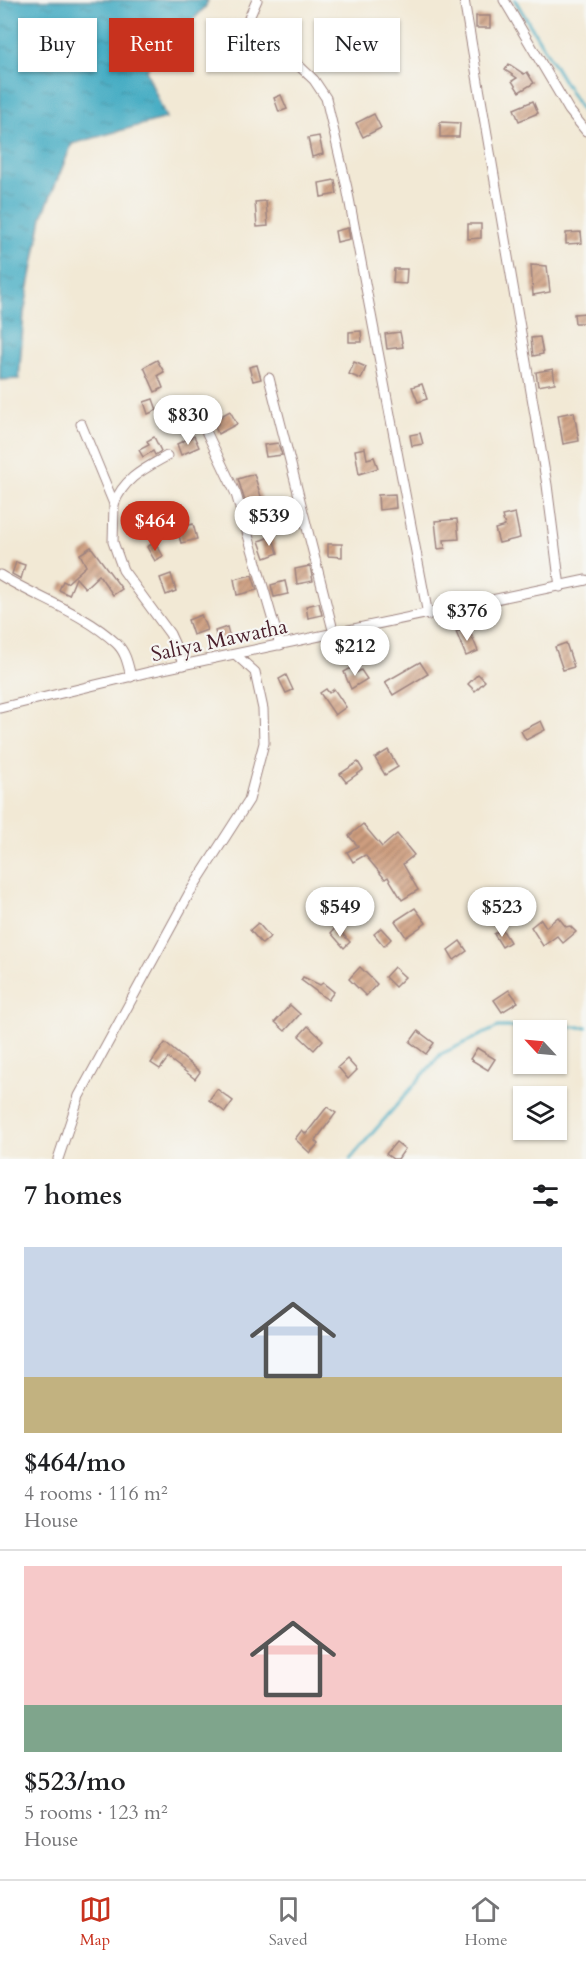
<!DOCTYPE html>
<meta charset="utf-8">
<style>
:root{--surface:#fff;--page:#f2f2f2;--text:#202124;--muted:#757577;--line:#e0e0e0;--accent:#c8321e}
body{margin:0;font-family:Cardo,serif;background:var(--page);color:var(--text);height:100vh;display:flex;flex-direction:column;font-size:22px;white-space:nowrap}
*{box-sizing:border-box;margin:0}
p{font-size:20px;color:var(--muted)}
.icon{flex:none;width:33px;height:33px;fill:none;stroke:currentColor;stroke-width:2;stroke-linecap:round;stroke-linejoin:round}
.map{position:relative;height:1159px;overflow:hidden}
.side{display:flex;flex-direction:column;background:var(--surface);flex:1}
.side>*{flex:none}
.top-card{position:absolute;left:18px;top:18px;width:550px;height:54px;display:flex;gap:12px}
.needle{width:39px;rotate:296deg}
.buttons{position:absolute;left:513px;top:1020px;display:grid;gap:12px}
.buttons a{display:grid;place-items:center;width:54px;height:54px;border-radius:0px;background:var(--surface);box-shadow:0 2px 4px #0004;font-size:30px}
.price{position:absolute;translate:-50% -51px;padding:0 14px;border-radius:21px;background:#fff;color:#222;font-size:20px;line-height:39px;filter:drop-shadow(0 2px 3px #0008)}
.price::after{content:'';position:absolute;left:50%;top:36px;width:18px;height:14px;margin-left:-9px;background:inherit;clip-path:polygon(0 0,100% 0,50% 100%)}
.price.on{background:var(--accent);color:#fff}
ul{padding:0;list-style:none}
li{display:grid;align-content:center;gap:12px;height:318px;padding:0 24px}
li+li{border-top:2px solid var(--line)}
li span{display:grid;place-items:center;height:186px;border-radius:0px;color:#555}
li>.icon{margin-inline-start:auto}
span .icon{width:108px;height:108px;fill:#fffc;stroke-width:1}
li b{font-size:26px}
h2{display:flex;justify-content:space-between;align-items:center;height:72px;padding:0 24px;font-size:26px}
.chip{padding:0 21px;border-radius:0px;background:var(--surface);box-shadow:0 2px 4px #0004;font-size:21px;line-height:54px}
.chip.on{background:var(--accent);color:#fff}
.tabs{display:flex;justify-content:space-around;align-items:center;height:84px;border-top:2px solid var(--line);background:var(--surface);font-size:16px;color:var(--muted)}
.tabs a{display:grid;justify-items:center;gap:3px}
.tabs .on{color:var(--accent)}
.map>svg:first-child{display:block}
.water{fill:url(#water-ripples);stroke:#476677;stroke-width:1.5}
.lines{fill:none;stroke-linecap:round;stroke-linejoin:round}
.stream{stroke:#44acc3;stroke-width:3}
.building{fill:url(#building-hatch)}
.street-casing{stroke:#9e8480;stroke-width:11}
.street{stroke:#fff;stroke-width:9}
.labels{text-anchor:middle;stroke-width:4.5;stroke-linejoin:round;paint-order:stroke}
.street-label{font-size:21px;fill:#4a1f2b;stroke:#f6f6f2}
</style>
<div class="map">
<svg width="586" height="1159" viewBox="0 0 586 1159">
<defs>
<pattern id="water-ripples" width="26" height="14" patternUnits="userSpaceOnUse" patternTransform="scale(1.5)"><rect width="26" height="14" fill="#44acc3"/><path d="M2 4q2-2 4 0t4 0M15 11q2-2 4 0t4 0" fill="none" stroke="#3b8b9f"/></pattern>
<pattern id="building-hatch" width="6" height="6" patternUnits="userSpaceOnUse" patternTransform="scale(1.5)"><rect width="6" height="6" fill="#ce9e7f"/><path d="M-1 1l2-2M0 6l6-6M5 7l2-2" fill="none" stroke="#a98068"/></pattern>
</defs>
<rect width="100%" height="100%" fill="#f6f6f2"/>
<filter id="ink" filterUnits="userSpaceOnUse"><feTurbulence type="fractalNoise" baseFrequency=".0167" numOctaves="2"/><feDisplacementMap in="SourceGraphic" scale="12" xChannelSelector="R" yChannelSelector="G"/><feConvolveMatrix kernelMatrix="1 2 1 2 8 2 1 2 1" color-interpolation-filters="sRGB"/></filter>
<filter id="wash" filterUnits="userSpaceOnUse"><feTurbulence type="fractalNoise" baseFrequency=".008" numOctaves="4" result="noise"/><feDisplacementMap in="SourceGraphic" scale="24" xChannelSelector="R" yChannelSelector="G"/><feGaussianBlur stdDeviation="1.35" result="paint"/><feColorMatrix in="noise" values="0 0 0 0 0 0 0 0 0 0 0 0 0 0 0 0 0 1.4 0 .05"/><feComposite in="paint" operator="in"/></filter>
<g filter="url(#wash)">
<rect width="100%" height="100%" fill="#f2e9d5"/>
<polygon class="water" points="0,0 208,0 206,6 146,70 166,118 72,144 42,217 24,313 19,379 0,380"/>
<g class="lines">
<g class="stream">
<polyline points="515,0 586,118"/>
<polyline points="350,1159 441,1054 498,1027 586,1027"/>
</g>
</g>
<g id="blocks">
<g class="building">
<rect x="476" y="16" width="14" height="12"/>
<polygon points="509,64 524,74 527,72 534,83 519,92 512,81 517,78 505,70"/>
<polygon points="281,95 287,109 279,112 274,98"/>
<polygon points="533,101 538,113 519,121 514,109"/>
<polygon points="374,114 381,128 363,137 356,123"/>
<polygon points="440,122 460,123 459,137 440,137"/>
<polygon points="319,136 323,154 312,157 308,138"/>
<polygon points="335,180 337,194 321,197 319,183"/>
<polygon points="266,201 268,226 257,227 255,202"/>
<polygon points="468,224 481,224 481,238 468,239"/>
<polygon points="348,228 350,239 337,242 335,231"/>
<polygon points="581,232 582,243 566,244 566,233"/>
<polygon points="531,265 547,266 550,292 533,295"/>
<polygon points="394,269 407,269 406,284 393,283"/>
<polygon points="586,313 586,323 575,323 574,314"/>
<polygon points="361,331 362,342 349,342 349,332"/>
<polygon points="400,332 403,347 387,349 385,334"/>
<polygon points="540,337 543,354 533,356 531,338"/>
<polygon points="157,360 164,372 158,375 163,388 155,392 144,367"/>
<polygon points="354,362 366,367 361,379 349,374"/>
<polygon points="257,365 261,379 253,381 249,367"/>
<polygon points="553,369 555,383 538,386 536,372"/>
<polygon points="422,384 427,399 418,402 412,387"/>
<polygon points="153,399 157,410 148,414 144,402"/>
<polygon points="230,411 237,424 218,434 215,426 218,424 216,419"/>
<polygon points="574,412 579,441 563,444 558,415"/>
<polygon points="420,433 423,444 412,446 410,435"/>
<polygon points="194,436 199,447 181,455 177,444"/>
<polygon points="154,437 161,451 155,455 153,451 143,457 139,450 149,445 147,441"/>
<polygon points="278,443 282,455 266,457 264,445"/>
<polygon points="365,448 367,459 374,457 378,468 359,474 355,450"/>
<polygon points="254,474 263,503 247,508 238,479"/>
<polygon points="395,494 396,508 379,510 378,495"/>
<polygon points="515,513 520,538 499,543 495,529 505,526 502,516"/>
<polygon points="457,519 459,539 444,540 445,548 438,549 435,521"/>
<polygon points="193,524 197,539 181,543 177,529"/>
<polygon points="272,536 278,553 265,558 259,541"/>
<polygon points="155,542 163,556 155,561 147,547"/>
<polygon points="328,544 342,544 342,557 328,556"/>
<polygon points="91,547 122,589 113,595 99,575 85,588 76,578 69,595 59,590 63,581 67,583 86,566 80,554"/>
<polygon points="16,562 25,565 21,579 12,574"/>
<polygon points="310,566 313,581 297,584 295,569"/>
<polygon points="171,574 176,591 166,595 160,578"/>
<polygon points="252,575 257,590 237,595 234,579"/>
<polygon points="285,581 288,594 274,597 271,585"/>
<polygon points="319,603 322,615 308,618 306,606"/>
<polygon points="201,615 207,630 193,635 188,620"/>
<polygon points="227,627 231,643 219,646 215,631"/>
<polygon points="468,627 478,651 466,656 456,632"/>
<polygon points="566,643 574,667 563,670 555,647"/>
<polygon points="420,662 428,674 393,695 385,682"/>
<polygon points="353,667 356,673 361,670 367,679 351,689 344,672"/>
<polygon points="478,674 485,681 475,691 468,684"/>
<polygon points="286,675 293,690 286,693 279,679"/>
<polygon points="326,689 329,693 334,689 346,707 335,715 320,693"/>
<polygon points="541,721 545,730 526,740 521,731"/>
<polygon points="388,750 398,767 385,775 375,758"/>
<polygon points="358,762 363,770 346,782 340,774"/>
<polygon points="363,824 382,847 397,834 414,855 403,864 418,890 402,900 388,877 385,879 365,855 353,862 347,852 358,846 349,836"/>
<polygon points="415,908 426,923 406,937 395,921"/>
<polygon points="558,917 566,927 570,926 576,932 563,943 557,936 543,946 531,927 541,919 546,927"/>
<polygon points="258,923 270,937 262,944 250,930"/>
<polygon points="336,927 350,942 344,948 331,933"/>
<polygon points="381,928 391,939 384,946 374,934"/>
<polygon points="502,929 510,942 502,947 494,934"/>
<polygon points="460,941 467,951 454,960 448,950"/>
<polygon points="360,967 377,984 366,996 349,979"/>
<polygon points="394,967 405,977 395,987 385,977"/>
<polygon points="303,977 320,985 323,983 334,992 328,1000 301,980"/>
<polygon points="509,990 518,1002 502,1012 494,1000"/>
<polygon points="290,1005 300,1014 285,1031 275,1022"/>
<polygon points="308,1026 323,1040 314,1050 299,1036"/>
<polygon points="418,1031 434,1043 426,1054 410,1042"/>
<polygon points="165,1043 200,1072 195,1079 168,1058 160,1069 151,1063"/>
<polygon points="477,1048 495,1059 488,1070 470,1059"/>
<polygon points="347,1059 357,1070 348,1079 338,1067"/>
<polygon points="217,1089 233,1101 225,1112 209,1100"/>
<polygon points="327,1107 336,1113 315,1141 318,1144 310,1153 295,1139 302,1130 306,1134"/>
<polygon points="396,1142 405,1149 398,1159 393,1159 386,1154"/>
</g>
</g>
</g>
<g filter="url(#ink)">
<use href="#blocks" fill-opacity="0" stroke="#9e8480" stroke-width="1.5"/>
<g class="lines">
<g class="street-casing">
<g id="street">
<polyline points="257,0 249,18 314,80 326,98 347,188 428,615"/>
<polyline points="464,0 547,485 560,587"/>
<polyline points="504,0 569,110 586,131"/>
<polyline points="269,378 334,634"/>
<polyline points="195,408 236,494 280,645"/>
<polyline points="81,424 114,504 113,542 123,570 170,634 184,665"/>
<path d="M 114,504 C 124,478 144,469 167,456"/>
<path d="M 0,575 C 37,598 84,613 116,643 C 126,652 128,665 131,677"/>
<polyline points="0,708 149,672 586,580"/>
<polyline points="58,1159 79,1096 190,892 249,800 264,743 263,709 255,672 236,655"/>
</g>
</g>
<use href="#street" class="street"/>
</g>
</g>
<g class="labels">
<g class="street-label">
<text transform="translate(219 640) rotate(-12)" y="7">Saliya Mawatha</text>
</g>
</g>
</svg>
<div class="buttons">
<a><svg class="needle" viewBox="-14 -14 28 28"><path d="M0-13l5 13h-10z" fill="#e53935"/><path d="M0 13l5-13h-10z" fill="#757577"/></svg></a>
<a><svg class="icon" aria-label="layers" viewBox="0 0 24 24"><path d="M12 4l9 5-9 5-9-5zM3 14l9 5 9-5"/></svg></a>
</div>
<b class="price" style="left:188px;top:446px">$830</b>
<b class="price" style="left:269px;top:547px">$539</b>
<b class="price on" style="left:155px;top:552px">$464</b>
<b class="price" style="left:467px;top:642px">$376</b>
<b class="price" style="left:355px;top:677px">$212</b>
<b class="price" style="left:340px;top:938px">$549</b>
<b class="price" style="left:502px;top:938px">$523</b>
<div class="top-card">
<a class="chip">Buy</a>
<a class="chip on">Rent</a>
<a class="chip">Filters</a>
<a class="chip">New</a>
</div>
</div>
<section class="side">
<h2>7 homes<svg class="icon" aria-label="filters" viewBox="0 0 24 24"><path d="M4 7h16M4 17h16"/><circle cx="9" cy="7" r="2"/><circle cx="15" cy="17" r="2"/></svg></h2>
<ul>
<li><span style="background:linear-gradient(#c9d6e8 70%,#c2b280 0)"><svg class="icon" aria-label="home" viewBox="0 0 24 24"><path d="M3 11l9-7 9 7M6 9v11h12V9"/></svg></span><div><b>$464/mo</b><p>4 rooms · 116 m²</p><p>House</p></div></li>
<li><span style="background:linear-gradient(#f6c9c9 75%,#7fa58c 0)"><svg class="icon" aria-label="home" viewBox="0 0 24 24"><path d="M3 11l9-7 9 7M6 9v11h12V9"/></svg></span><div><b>$523/mo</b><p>5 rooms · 123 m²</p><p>House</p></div></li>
</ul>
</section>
<nav class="tabs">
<a class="on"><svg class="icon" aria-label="map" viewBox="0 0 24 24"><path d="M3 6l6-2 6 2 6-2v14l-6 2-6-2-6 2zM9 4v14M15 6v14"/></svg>Map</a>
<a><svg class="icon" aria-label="saved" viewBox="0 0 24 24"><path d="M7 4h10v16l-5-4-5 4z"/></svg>Saved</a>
<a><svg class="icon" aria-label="home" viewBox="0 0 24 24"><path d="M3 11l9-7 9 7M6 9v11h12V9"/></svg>Home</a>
</nav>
